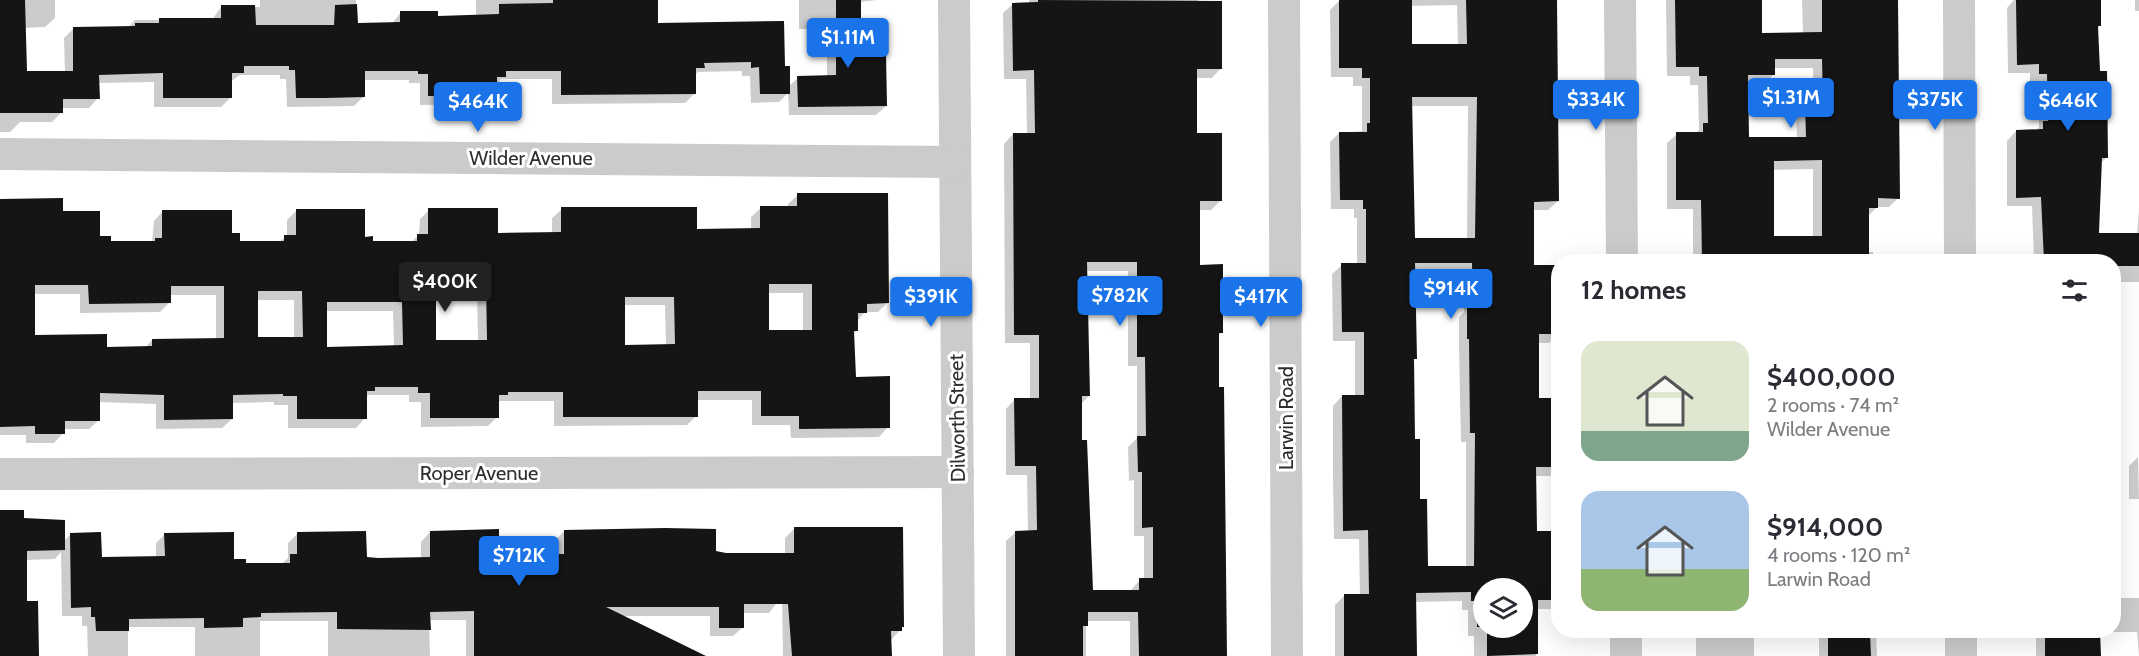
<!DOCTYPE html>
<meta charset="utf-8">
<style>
:root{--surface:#fff;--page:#f7f7f7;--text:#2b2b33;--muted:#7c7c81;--accent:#1a73e8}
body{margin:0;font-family:Cabin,sans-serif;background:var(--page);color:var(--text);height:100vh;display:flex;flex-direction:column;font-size:22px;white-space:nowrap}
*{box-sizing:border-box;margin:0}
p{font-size:20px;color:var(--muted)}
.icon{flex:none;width:33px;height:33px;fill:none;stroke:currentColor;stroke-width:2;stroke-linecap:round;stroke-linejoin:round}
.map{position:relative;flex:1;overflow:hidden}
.panel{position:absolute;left:1551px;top:254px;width:570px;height:384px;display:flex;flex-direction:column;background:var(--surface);border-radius:24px;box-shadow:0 6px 24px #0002}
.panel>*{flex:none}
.tools{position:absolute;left:1473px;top:578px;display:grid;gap:12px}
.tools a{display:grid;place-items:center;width:60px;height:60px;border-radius:50%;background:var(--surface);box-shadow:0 6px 24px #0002;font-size:30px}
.price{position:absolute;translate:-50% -51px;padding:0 14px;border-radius:6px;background:var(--accent);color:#fff;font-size:20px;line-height:39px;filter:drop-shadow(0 2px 3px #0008)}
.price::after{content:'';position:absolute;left:50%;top:36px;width:18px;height:14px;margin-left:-9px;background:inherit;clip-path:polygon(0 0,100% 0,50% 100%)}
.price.current{background:#222;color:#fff}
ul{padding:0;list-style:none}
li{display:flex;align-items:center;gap:18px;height:150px;padding:0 30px}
li span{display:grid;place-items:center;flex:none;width:168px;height:120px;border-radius:18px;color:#555}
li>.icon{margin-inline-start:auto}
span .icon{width:72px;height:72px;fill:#fffc;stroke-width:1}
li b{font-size:26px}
h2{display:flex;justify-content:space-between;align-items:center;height:72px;padding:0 30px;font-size:26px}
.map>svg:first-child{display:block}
.shadow{fill:#0003;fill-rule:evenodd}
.building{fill:#151515;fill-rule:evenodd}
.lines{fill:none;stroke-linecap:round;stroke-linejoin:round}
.minor{stroke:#cbcbcb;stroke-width:32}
.labels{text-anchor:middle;stroke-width:6;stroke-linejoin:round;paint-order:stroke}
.street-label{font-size:20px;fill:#2e2e2e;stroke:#fff}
</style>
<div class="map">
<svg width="2139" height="656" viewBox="0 0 2139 656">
<rect width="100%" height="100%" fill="#fff"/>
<g class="shadow">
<polygon points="0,0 55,0 55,18 45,27 24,28 25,73 65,73 64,38 74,28 128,28 135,20 212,20 221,7 260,7 260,0 356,0 356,24 392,24 401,12 437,17 476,16 476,0 656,0 656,24 784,67 788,87 798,78 827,77 827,29 799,29 799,0 877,0 859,2 859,56 886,106 876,115 789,115 788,93 779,102 751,103 750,76 742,76 742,71 698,72 694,76 695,93 685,103 552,104 552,79 501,79 496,85 496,95 487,104 420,105 420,83 409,83 409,80 363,80 363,97 354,106 287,107 286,79 280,79 280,75 240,75 230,82 230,98 221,107 154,107 154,82 98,83 98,98 89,108 62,108 62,112 52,122 20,122 10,132 0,132"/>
<path d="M 1029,0 L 1198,0 L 1221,68 L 1212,78 L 1196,78 L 1196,134 L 1221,200 L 1211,210 L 1198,210 L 1198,266 L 1222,332 L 1217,337 L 1225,656 L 1130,656 L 1130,621 L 1086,621 L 1086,656 L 1006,656 L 1006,541 L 1016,532 L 1028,532 L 1027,475 L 1006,475 L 1006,409 L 1015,399 L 1030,399 L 1030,343 L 1005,343 L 1004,144 L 1013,134 L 1027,134 L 1026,79 L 1004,79 L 1003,13 L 1013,4 L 1029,4 ZM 1086,271 L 1128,271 L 1128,366 L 1137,366 L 1137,438 L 1128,447 L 1129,481 L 1134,480 L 1134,536 L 1144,536 L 1144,580 L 1140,580 L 1130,591 L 1091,591 L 1081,442 L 1081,404 L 1089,396 Z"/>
<path d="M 1556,0 L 1558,201 L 1548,210 L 1532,210 L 1533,267 L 1558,267 L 1558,333 L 1549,343 L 1537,343 L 1537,400 L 1558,400 L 1558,467 L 1550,476 L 1534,476 L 1535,532 L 1558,532 L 1558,601 L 1551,609 L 1536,609 L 1536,656 L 1474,656 L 1474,636 L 1468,636 L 1468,610 L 1462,610 L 1462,601 L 1415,602 L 1417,656 L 1335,656 L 1335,605 L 1344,596 L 1360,596 L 1359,539 L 1334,539 L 1333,478 L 1333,406 L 1342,396 L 1355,396 L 1355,341 L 1333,341 L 1332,274 L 1342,265 L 1357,265 L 1357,218 L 1354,218 L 1354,209 L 1331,209 L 1330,142 L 1339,133 L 1362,131 L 1362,86 L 1353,86 L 1353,77 L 1331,77 L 1330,10 L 1339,1 L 1350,0 ZM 1457,5 L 1458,46 L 1410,46 L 1410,6 ZM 1411,106 L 1468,106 L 1467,239 L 1413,240 ZM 1414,272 L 1463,272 L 1464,312 L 1459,317 L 1459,348 L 1461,442 L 1466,442 L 1466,567 L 1427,567 L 1413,441 ZM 1484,588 L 1522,588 L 1522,627 L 1484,627 Z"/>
<path d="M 1666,0 L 1761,0 L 1761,35 L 1803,34 L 1802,0 L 1896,0 L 1898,198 L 1889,207 L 1877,207 L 1868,216 L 1868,252 L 1873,252 L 1873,261 L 1693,261 L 1693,209 L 1667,209 L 1667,143 L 1677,134 L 1696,133 L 1699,130 L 1698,85 L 1690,85 L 1690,76 L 1667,76 ZM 1774,68 L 1813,68 L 1814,104 L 1806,104 L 1796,114 L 1797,139 L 1747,139 L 1747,84 L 1765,84 L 1774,74 ZM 1813,169 L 1813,237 L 1772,238 L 1772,170 Z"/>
<polygon points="2014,0 2100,0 2100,25 2097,29 2106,158 2101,163 2098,234 2137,234 2139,210 2139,282 2114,282 2114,261 2034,261 2032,206 2007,206 2007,141 2016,131 2036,131 2039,127 2038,82 2030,83 2030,73 2008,73 2007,8"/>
<rect x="2135" y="0" width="4" height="11"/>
<path d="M 798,195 L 887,303 L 878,312 L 865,312 L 857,321 L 857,330 L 853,334 L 854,378 L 888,427 L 879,437 L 791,438 L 790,425 L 752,425 L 752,400 L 696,400 L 696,416 L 687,425 L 554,426 L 554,401 L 500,401 L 497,404 L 497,417 L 488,426 L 421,427 L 421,402 L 409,402 L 409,395 L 368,395 L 365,399 L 365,418 L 356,428 L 288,428 L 288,405 L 274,405 L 274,402 L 232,403 L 232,419 L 222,428 L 156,429 L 156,404 L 99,402 L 99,420 L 89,429 L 63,429 L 63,433 L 54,443 L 26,443 L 26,435 L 0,435 L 0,200 L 61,213 L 110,243 L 152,243 L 154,221 L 163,211 L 230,234 L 238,242 L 279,242 L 287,236 L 287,220 L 296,211 L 372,243 L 410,243 L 419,235 L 420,219 L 429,210 L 497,234 L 552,234 L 552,218 L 562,209 L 696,231 L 751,230 L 751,217 L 761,208 L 788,207 L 788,204 ZM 434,291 L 477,291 L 478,341 L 434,341 ZM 768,293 L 803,293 L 803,332 L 768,332 ZM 34,294 L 80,294 L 80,313 L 160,312 L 169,303 L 169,295 L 216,295 L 216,339 L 152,340 L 145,348 L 105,348 L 34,337 ZM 257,300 L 294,300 L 294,338 L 257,339 ZM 624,305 L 665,305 L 666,346 L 624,346 ZM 325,311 L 393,311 L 394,346 L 325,348 Z"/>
<polygon points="2138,457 2139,499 2129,499 2129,466"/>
<polygon points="0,511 64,541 71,534 100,559 156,557 156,543 165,534 244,564 282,564 288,558 288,543 298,533 365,558 421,558 421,542 430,532 498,556 555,556 555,541 564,531 726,554 785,554 785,538 794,529 903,627 890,641 890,656 783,656 782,596 769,613 742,613 743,627 733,636 710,636 710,616 620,616 699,656 466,656 466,620 429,620 430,656 328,656 328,621 260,621 260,656 195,656 195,627 128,627 128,656 88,656 87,626 82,626 82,616 62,616 61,552 55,559 25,560 26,602 37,656 0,656"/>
<polygon points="2114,598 2139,598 2139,656 2137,632 2099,632 2099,656 2036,656 2036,630 2114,630"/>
<polygon points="1696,630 1750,630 1750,636 1754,636 1754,656 1696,656"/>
<polygon points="1819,630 1876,630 1877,656 1819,656"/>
</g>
<g class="building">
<polygon points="0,0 25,0 27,71 73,71 73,27 135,26 135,23 159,23 159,18 221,18 221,5 255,5 256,25 334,25 335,5 357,4 358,23 400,22 400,11 438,11 438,16 499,14 499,4 553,3 553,0 658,0 658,23 784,21 785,66 790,66 790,94 760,94 759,67 751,68 751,62 704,63 705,68 696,68 696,94 561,95 561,71 506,71 506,77 497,77 497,96 428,96 428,74 418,74 418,71 365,71 365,97 326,98 296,98 295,70 289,70 289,66 244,66 244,73 232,73 232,98 163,98 163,73 99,75 100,99 63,99 63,113 0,113"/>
<polygon points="836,0 861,0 861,55 886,54 887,106 798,107 797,76 836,75"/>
<path d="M 1038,0 L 1222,1 L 1222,69 L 1197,69 L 1197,133 L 1222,133 L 1222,201 L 1200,201 L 1200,265 L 1223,264 L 1223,333 L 1219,333 L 1219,387 L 1224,387 L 1227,656 L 1139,656 L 1138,612 L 1088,612 L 1088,626 L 1083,626 L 1083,656 L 1015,656 L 1015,531 L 1037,530 L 1036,466 L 1015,466 L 1014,398 L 1039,398 L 1039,335 L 1014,335 L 1013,133 L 1035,133 L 1034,70 L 1013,71 L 1012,3 L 1038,2 ZM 1087,262 L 1137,262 L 1137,357 L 1145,357 L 1146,436 L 1137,436 L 1138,472 L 1142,472 L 1142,528 L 1153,527 L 1153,578 L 1139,578 L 1139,590 L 1093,590 L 1087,440 L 1082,440 L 1082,396 L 1090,396 Z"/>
<path d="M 1339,0 L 1412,0 L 1412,44 L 1467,44 L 1466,0 L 1557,0 L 1559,201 L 1534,202 L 1534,265 L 1558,265 L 1558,334 L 1539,334 L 1539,398 L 1558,398 L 1558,467 L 1536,467 L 1537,531 L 1558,531 L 1558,600 L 1538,600 L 1538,654 L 1487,656 L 1487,627 L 1477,627 L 1477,601 L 1471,601 L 1471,592 L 1416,593 L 1417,656 L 1344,656 L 1344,594 L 1369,594 L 1368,530 L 1343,531 L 1342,395 L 1364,395 L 1364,332 L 1342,332 L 1341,263 L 1366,263 L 1366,209 L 1363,209 L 1363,200 L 1340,200 L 1339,132 L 1367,132 L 1367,123 L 1370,123 L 1370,78 L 1362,78 L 1362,68 L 1339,68 ZM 1412,97 L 1477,97 L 1475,238 L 1415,238 ZM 1415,263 L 1472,263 L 1473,306 L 1467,306 L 1467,339 L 1469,339 L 1470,433 L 1475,433 L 1474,566 L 1428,566 L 1427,499 L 1420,499 L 1420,439 L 1415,439 L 1414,359 L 1417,359 ZM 1484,588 L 1522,588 L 1522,627 L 1484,627 Z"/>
<path d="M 1675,0 L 1762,0 L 1762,33 L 1822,32 L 1822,0 L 1898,0 L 1900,199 L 1878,198 L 1878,208 L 1869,208 L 1869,261 L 1702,261 L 1701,200 L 1676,200 L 1676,132 L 1703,132 L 1703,123 L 1708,123 L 1707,76 L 1699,76 L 1699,67 L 1676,67 ZM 1775,59 L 1822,59 L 1823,103 L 1805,103 L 1806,137 L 1749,137 L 1748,75 L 1775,75 ZM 1822,160 L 1822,236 L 1774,236 L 1774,161 Z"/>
<polygon points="2016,0 2101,0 2101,26 2098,26 2100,71 2107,71 2108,158 2102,158 2099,233 2139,233 2139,266 2114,266 2114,261 2044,261 2041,197 2016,198 2016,130 2043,129 2043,121 2048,121 2047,74 2039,74 2039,64 2017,65"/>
<path d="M 797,193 L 888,193 L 889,303 L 867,304 L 867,313 L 858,313 L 858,331 L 854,331 L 856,377 L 890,376 L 890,428 L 799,429 L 799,416 L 761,416 L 761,391 L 698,391 L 698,417 L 563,417 L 563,392 L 508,392 L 508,395 L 499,395 L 499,418 L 430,418 L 430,393 L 418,393 L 418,387 L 375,387 L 375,391 L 367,391 L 367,419 L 297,419 L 297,396 L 283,396 L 283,394 L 233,395 L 233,419 L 164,420 L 164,395 L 100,393 L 100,421 L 65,421 L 65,434 L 35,434 L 35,426 L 0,427 L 0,199 L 63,198 L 63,211 L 100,211 L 100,236 L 111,236 L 111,241 L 155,241 L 155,238 L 162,238 L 162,210 L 232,210 L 232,233 L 240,233 L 240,241 L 284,241 L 284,235 L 296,235 L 296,209 L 365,209 L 365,237 L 373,236 L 373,241 L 417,241 L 417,234 L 428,234 L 428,208 L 498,208 L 498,233 L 561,232 L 561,207 L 697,207 L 697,229 L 760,228 L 760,206 L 797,206 ZM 436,283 L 486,283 L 487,340 L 436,340 ZM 769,284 L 812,284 L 812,330 L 769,330 ZM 35,285 L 88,285 L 89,304 L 171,303 L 171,286 L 224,286 L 224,338 L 152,339 L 152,346 L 107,347 L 107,334 L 35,335 ZM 258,291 L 302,291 L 303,337 L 258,337 ZM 625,297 L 674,297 L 675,344 L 625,345 ZM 327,302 L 402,302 L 403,345 L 327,347 Z"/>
<polygon points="0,510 24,510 24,518 65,520 65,550 27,551 27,601 38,601 39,656 0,656"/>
<polygon points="794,527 903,527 904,627 902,627 902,631 891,631 892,656 792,656 788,604 744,604 744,628 719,628 719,607 606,607 706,656 474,656 474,611 430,612 431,630 337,629 337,612 261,613 261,617 243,618 243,627 204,628 204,618 129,619 129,631 96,631 95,617 91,617 91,607 71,608 70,533 101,532 102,557 165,556 164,533 234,532 234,559 246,559 246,563 290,563 290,554 297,554 297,532 366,531 367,557 378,558 430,557 430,531 499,529 499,555 564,554 564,530 665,528 716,529 716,551 726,553 794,553"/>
<polygon points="2100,632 2101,656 2045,656 2045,633"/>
<polygon points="1828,634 1870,634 1871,656 1828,656"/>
</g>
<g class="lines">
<g class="minor">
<polyline points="954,0 959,656"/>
<polyline points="1284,0 1287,656"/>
<polyline points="1620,0 1622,261"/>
<polyline points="1959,0 1960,261"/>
<polyline points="0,154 955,162"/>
<polyline points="0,474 958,472"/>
<polyline points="1626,630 1626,656"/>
<polyline points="1961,630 1961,656"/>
</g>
</g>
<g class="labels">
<g class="street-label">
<text x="531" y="165">Wilder Avenue</text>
<text transform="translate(957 418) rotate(-91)" y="7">Dilworth Street</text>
<text transform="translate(1286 418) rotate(-90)" y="7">Larwin Road</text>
<text x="479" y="480">Roper Avenue</text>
</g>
</g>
</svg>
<div class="tools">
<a><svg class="icon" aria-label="layers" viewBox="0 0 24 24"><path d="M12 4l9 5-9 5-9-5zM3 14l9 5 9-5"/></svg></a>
</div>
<b class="price" style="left:848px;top:69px">$1.11M</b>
<b class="price" style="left:1791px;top:129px">$1.31M</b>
<b class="price" style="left:1596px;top:131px">$334K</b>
<b class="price" style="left:1935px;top:131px">$375K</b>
<b class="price" style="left:2068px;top:132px">$646K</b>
<b class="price" style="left:478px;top:133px">$464K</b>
<b class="price current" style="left:445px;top:313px">$400K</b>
<b class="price" style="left:1451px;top:320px">$914K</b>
<b class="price" style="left:1120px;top:327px">$782K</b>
<b class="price" style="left:931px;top:328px">$391K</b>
<b class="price" style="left:1261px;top:328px">$417K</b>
<b class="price" style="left:519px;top:587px">$712K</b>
<section class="panel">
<h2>12 homes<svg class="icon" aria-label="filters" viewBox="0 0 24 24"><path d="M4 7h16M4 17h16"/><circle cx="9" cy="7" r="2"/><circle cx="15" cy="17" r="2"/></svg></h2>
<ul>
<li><span style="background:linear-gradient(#dfe7d0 75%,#7fa58c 0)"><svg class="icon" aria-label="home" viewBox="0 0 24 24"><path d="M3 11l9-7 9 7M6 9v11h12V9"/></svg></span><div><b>$400,000</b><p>2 rooms · 74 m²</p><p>Wilder Avenue</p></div></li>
<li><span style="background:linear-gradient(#a9c7e8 65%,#8fb573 0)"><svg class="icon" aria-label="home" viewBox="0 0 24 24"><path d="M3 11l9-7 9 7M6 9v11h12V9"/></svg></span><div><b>$914,000</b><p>4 rooms · 120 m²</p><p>Larwin Road</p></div></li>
</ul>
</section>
</div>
